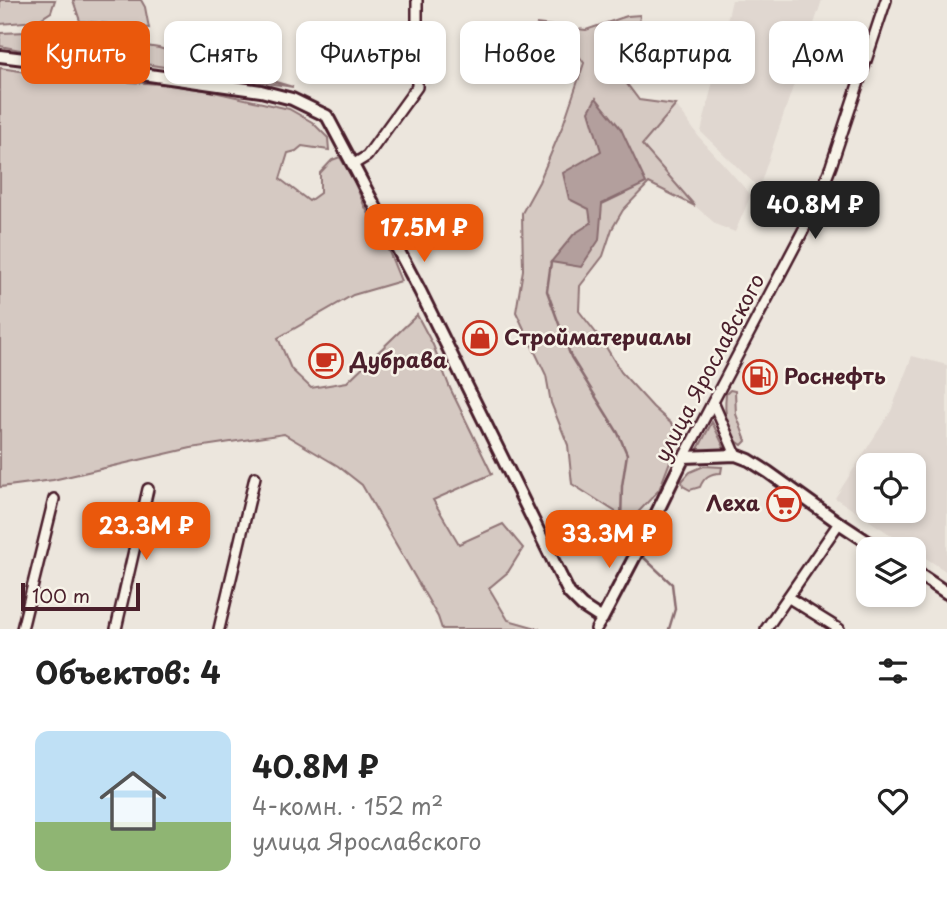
<!DOCTYPE html>
<html lang="ru">
<meta charset="utf-8">
<style>
:root{--surface:#fff;--page:#f2f2f2;--text:#222;--muted:#767676;--line:#e0e0e0;--accent:#ea580c}
body{margin:0;font-family:"Playpen Sans",sans-serif;background:var(--page);color:var(--text);height:100vh;display:flex;flex-direction:column;font-size:26px;white-space:nowrap}
*{box-sizing:border-box;margin:0}
p{font-size:23px;color:var(--muted)}
.icon{flex:none;width:38px;height:38px;fill:none;stroke:currentColor;stroke-width:2;stroke-linecap:round;stroke-linejoin:round}
.map{position:relative;height:629px;overflow:hidden}
.details{display:flex;flex-direction:column;background:var(--surface);flex:1}
.details>*{flex:none}
.banner{position:absolute;left:21px;top:21px;width:906px;height:63px;display:flex;gap:14px}
.controls{position:absolute;left:856px;top:453px;display:grid;gap:14px}
.controls a{display:grid;place-items:center;width:70px;height:70px;border-radius:14px;background:var(--surface);box-shadow:0 4px 10px #0003;font-size:35px}
.scale{position:absolute;left:21px;bottom:18px;width:119px;box-sizing:border-box;padding-left:7px;border:4px solid #4a1f2b;border-top:0;font-size:19px;line-height:24px;white-space:nowrap;color:#4a1f2b;-webkit-text-stroke:5px #f7f3e8;paint-order:stroke}
.price{position:absolute;translate:-50% -60px;padding:0 16px;border-radius:14px;background:var(--accent);color:#fff;font-size:23px;line-height:46px;filter:drop-shadow(0 2px 4px #0008)}
.price::after{content:'';position:absolute;left:50%;top:42px;width:21px;height:16px;margin-left:-10px;background:inherit;clip-path:polygon(0 0,100% 0,50% 100%)}
.price.current{background:#222;color:#fff}
ul{padding:0;list-style:none}
li{display:flex;align-items:center;gap:21px;height:175px;padding:0 35px}
li+li{border-top:2px solid var(--line)}
li span{display:grid;place-items:center;flex:none;width:196px;height:140px;border-radius:14px;color:#555}
li>.icon{margin-inline-start:auto}
span .icon{width:84px;height:84px;fill:#fffc;stroke-width:1}
li b{font-size:30px}
h2{display:flex;justify-content:space-between;align-items:center;height:84px;padding:0 35px;font-size:30px}
.tag{padding:0 24px;border-radius:14px;background:var(--surface);box-shadow:0 4px 10px #0003;font-size:24px;line-height:63px}
.tag.current{background:var(--accent);color:#fff}
.map>svg:first-child{display:block}
.built{fill:#e0d7d0;fill-rule:evenodd}
.green{fill:#d5c9c2;stroke:#907476;stroke-width:2}
.water{fill:#b39f9d;stroke:#896c6f;stroke-width:2}
.lines{fill:none;stroke-linecap:round;stroke-linejoin:round}
.stream{stroke:#896c6f;stroke-width:2.5}
.minor-casing{stroke:#4a1f2b;stroke-width:14}
.major-casing{stroke:#4a1f2b;stroke-width:16}
.minor{stroke:#f7f3e8;stroke-width:9}
.major{stroke:#f7f3e8;stroke-width:10}
.labels{text-anchor:middle;stroke-width:5;stroke-linejoin:round;paint-order:stroke}
.poi-label{font-size:21px;font-weight:bold;fill:#4a1f2b;stroke:#f7f3e8;text-anchor:start}
.street-label{font-size:21px;fill:#4a1f2b;stroke:#f7f3e8}
</style>
<div class="map">
<svg width="947" height="629" viewBox="0 0 947 629">
<rect width="100%" height="100%" fill="#ece6dd"/>
<filter id="ink" filterUnits="userSpaceOnUse"><feTurbulence type="fractalNoise" baseFrequency=".0143" numOctaves="2"/><feDisplacementMap in="SourceGraphic" scale="14" xChannelSelector="R" yChannelSelector="G"/><feConvolveMatrix kernelMatrix="1 2 1 2 8 2 1 2 1" color-interpolation-filters="sRGB"/></filter>
<g filter="url(#ink)">
<g class="built">
<polygon points="732,0 822,0 759,188 701,132"/>
<polygon points="676,105 699,137 751,195 735,232 717,225 695,206 641,145"/>
<path d="M 912,356 L 947,365 L 947,572 L 835,498 L 891,411 ZM 868,466 L 914,466 L 914,511 L 868,511 Z"/>
</g>
<g class="green">
<polygon points="0,0 55,0 51,12 37,21 0,24"/>
<polygon points="73,0 141,0 145,7 149,28 80,21"/>
<polygon points="640,15 636,57 621,76 639,100 676,105 642,145 695,206 649,183 623,210 612,229 603,256 580,286 579,311 603,342 621,372 653,407 674,426 674,451 659,490 630,521 572,484 568,445 551,403 546,375 516,312 523,270 522,213 539,182 563,125 584,63 561,32 536,24 586,30 627,16"/>
<polygon points="29,32 66,33 73,39 68,54 30,52 0,46 0,33"/>
<polygon points="115,41 159,48 293,87 126,61 111,50"/>
<polygon points="0,68 27,72 64,72 87,82 101,80 173,85 205,90 289,109 312,122 328,138 329,150 302,146 296,151 288,153 280,179 309,201 320,193 320,173 332,160 340,157 354,181 364,205 390,254 401,281 353,295 278,338 291,369 311,388 347,382 417,315 433,345 450,388 492,474 433,500 459,544 503,524 523,548 508,572 489,588 508,620 540,629 442,629 438,617 362,485 338,466 284,434 191,448 53,480 0,487"/>
<path d="M 730,390 L 735,391 L 736,414 L 746,441 L 742,445 C 726,437 724,410 726,394 Z"/>
<polygon points="712,422 725,449 723,451 697,451"/>
<path d="M 704,466 L 722,467 L 721,473 C 710,473 704,477 700,487 L 690,490 L 683,486 L 682,481 L 690,472 Z"/>
</g>
<polygon class="water" points="596,98 621,129 646,183 602,204 599,240 581,267 551,262 574,234 591,223 589,209 569,199 563,173 601,151 589,111"/>
<g class="lines">
<g class="stream">
<polyline points="551,262 547,291 571,357 618,433 627,454 622,486 621,521 628,542 633,549"/>
<polyline points="640,554 672,584 675,609 669,629"/>
</g>
<g class="minor-casing">
<g id="minor">
<polyline points="354,164 367,156 417,87 417,0"/>
<polyline points="713,402 736,455"/>
<polyline points="684,457 815,208 831,166 886,0"/>
<polyline points="789,598 839,629"/>
<polyline points="22,629 54,499"/>
<polyline points="116,629 148,489"/>
<polyline points="219,629 255,477"/>
<polyline points="596,629 602,619"/>
<polyline points="766,629 839,523"/>
</g>
</g>
<g class="major-casing">
<g id="major">
<polyline points="0,56 114,70 261,91 292,99 327,116 420,291 569,593 582,606 602,619 645,537 684,457 736,455 749,460 768,472 839,523 880,550"/>
<polyline points="914,571 947,593"/>
</g>
</g>
<use href="#minor" class="minor"/>
<use href="#major" class="major"/>
</g>
</g>
<defs>
<g id="shop-ring" transform="scale(1.75)"><circle r="9.5" fill="#f7f3e8" stroke="#c8321e" stroke-width="1.5"/><path d="M-5-2.5h2.3a2.7 3.5 0 0 1 5.4 0H5L5.5 6h-11ZM-1.5-2.5h3a1.5 2.3 0 0 0-3 0Z" fill="#c8321e"/></g>
<g id="cafe-ring" transform="scale(1.75)"><circle r="9.5" fill="#f7f3e8" stroke="#c8321e" stroke-width="1.5"/><path d="M-5.5-4.5H6V0H3Q3 3.5 0 3.5H-2.5Q-5.5 3.5-5.5 0ZM3-3.2v2h1.7v-2ZM-6 4.5H4V6H-6Z" fill="#c8321e"/></g>
<g id="fuel-ring" transform="scale(1.75)"><circle r="9.5" fill="#f7f3e8" stroke="#c8321e" stroke-width="1.5"/><path d="M-5.5-6h7V0h2V4h1.3V-2.5L3-4.5l.8-.8L6-3V5H2.5V1h-1V6h-7ZM-4.2-4.7v3.2H.2V-4.7Z" fill="#c8321e"/></g>
<g id="supermarket-ring" transform="scale(1.75)"><circle r="9.5" fill="#f7f3e8" stroke="#c8321e" stroke-width="1.5"/><path d="M-6-5.5h2.5l.6 2H6L4.5 2H-2.5L-4.4-4H-6ZM-1.5 3.2a1.3 1.3 0 1 0 .1 0ZM3 3.2a1.3 1.3 0 1 0 .1 0Z" fill="#c8321e"/></g>
</defs>
<g fill-rule="evenodd">
<use href="#shop-ring" x="480" y="338"/>
<use href="#cafe-ring" x="326" y="361"/>
<use href="#fuel-ring" x="760" y="377"/>
<use href="#supermarket-ring" x="784" y="504"/>
</g>
<g class="labels">
<g class="poi-label">
<text x="504" y="345">Стройматериалы</text>
<text x="350" y="368">Дубрава</text>
<text x="784" y="384">Роснефть</text>
<text x="760" y="511" text-anchor="end">Леха</text>
</g>
<g class="street-label">
<text transform="translate(710 368) rotate(-62)" y="7">улица Ярославского</text>
</g>
</g>
</svg>
<div class="controls">
<a><svg class="icon" aria-label="locate" viewBox="0 0 24 24"><circle cx="12" cy="12" r="6"/><path d="M12 2v4M12 18v4M2 12h4M18 12h4"/></svg></a>
<a><svg class="icon" aria-label="layers" viewBox="0 0 24 24"><path d="M12 4l9 5-9 5-9-5zM3 14l9 5 9-5"/></svg></a>
</div>
<div class="scale">100 m</div>
<b class="price current" style="left:815px;top:241px">40.8M ₽</b>
<b class="price" style="left:424px;top:264px">17.5M ₽</b>
<b class="price" style="left:146px;top:562px">23.3M ₽</b>
<b class="price" style="left:609px;top:570px">33.3M ₽</b>
<div class="banner">
<a class="tag current">Купить</a>
<a class="tag">Снять</a>
<a class="tag">Фильтры</a>
<a class="tag">Новое</a>
<a class="tag">Квартира</a>
<a class="tag">Дом</a>
</div>
</div>
<section class="details">
<h2>Объектов: 4<svg class="icon" aria-label="filters" viewBox="0 0 24 24"><path d="M4 7h16M4 17h16"/><circle cx="9" cy="7" r="2"/><circle cx="15" cy="17" r="2"/></svg></h2>
<ul>
<li><span style="background:linear-gradient(#bfe0f5 65%,#8fb573 0)"><svg class="icon" aria-label="home" viewBox="0 0 24 24"><path d="M3 11l9-7 9 7M6 9v11h12V9"/></svg></span><div><b>40.8M ₽</b><p>4-комн. · 152 m²</p><p>улица Ярославского</p></div><svg class="icon" aria-label="heart" viewBox="0 0 24 24"><path d="M12 20l-8-8c-3-5 5-10 8-4 3-6 11-1 8 4z"/></svg></li>
</ul>
</section>
